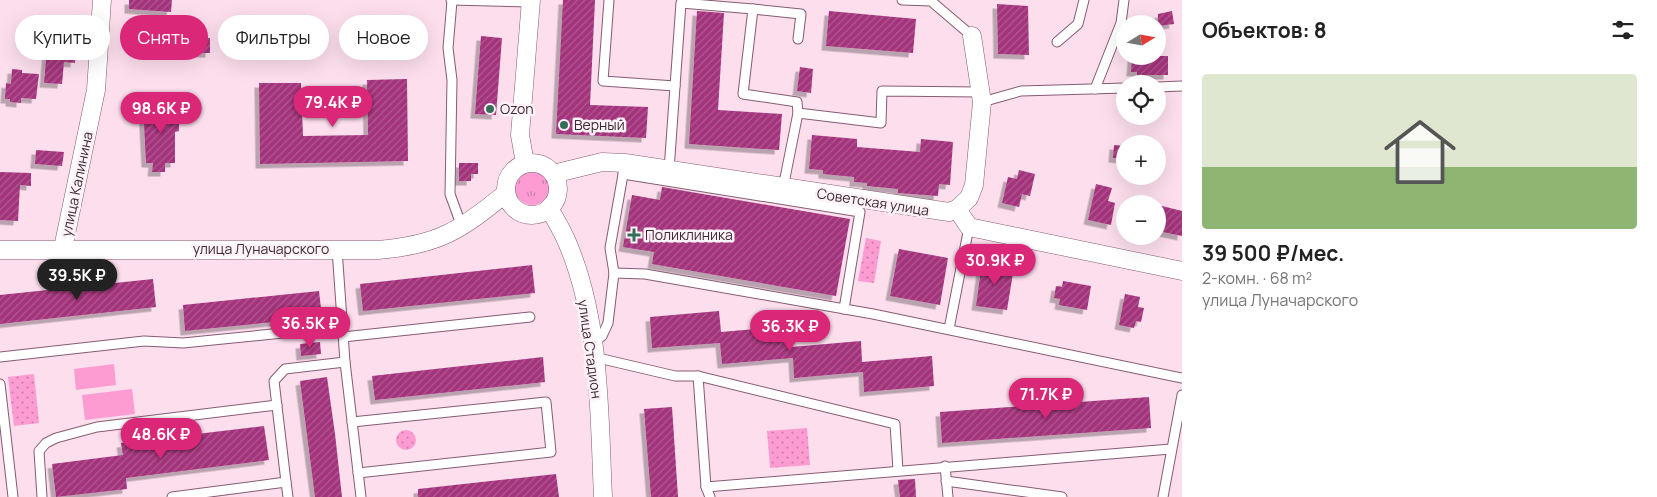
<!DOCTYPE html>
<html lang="ru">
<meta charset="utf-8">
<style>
:root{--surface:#fff;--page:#f6f6f6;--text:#222;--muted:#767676;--line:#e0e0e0;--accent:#db2777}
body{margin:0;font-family:Manrope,sans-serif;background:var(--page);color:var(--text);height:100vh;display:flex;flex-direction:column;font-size:19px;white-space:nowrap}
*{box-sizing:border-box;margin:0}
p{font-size:16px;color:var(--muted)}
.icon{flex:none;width:28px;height:28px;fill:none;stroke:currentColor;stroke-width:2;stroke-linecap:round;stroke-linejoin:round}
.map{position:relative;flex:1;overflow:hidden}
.details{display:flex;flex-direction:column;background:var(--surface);width:475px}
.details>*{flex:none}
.banner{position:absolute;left:15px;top:15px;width:475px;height:45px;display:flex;gap:10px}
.needle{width:32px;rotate:79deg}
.buttons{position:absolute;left:1116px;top:15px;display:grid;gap:10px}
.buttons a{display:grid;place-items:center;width:50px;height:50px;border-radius:50%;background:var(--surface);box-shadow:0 5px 20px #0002;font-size:25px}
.price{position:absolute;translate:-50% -42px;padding:0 11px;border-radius:18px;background:var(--accent);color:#fff;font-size:16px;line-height:32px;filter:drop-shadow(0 1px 2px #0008)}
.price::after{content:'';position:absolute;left:50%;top:30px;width:15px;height:11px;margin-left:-8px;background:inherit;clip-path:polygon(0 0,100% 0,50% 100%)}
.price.on{background:#222;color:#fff}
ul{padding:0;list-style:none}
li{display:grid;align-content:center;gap:10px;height:265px;padding:0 20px}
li+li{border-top:1px solid var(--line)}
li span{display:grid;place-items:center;height:155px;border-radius:5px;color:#555}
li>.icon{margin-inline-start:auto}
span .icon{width:90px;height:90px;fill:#fffc;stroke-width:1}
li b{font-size:21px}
h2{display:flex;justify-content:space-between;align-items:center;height:60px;padding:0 20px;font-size:21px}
.pill{padding:0 18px;border-radius:22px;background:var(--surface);box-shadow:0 5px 20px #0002;font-size:18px;line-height:45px}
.pill.on{background:var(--accent);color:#fff}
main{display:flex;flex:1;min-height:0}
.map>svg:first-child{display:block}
.grass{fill:url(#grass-tufts)}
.park{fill:url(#park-dots)}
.garden{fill:#fc9cd3}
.building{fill:url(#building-hatch);filter:url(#shadow)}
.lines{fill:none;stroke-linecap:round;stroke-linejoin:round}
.lane-casing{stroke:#865c73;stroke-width:11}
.street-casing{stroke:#865c73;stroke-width:19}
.lane{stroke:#fff;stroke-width:9}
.street{stroke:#fff;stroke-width:18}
.poi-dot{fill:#346e57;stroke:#fcf2f7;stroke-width:2}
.labels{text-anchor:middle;stroke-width:5;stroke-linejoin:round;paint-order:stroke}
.poi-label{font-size:14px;fill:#3d2a34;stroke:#fcf2f7;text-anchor:start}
.street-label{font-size:14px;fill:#3d2a34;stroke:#fcf2f7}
</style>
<main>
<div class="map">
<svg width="1182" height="497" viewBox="0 0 1182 497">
<defs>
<pattern id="grass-tufts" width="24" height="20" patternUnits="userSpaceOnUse" patternTransform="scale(1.25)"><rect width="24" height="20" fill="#fc9cd3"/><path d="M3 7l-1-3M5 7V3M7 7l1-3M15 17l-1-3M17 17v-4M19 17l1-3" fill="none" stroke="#cd7fac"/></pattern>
<pattern id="park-dots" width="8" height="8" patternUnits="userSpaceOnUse" patternTransform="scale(1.25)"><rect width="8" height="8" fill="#fc9cd3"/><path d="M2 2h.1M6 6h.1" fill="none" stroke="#cd7fac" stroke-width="1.8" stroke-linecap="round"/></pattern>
<pattern id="building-hatch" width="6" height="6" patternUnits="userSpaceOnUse" patternTransform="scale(1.25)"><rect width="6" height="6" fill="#a4327b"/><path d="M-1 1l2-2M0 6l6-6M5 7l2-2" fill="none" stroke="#ae5c90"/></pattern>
<filter id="shadow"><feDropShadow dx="-4.5" dy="4.5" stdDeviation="0" flood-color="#0004"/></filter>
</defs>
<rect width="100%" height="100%" fill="#fcdeed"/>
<circle class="grass" cx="532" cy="188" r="17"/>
<g class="park">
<polygon points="866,238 881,241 874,283 858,281"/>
<polygon points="34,374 39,423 14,426 8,377"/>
<polygon points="807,428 810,465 770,468 767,431"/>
<circle cx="406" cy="440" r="10"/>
</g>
<g class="garden">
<polygon points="114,364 116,385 76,390 74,369"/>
<polygon points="132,389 135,414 85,420 82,395"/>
</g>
<g class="building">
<polygon points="129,0 172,0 171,12 129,9"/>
<polygon points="563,0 595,0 590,105 648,107 646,138 556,134"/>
<polygon points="997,4 1028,6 1029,55 998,54"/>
<polygon points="697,11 724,13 718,110 782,114 779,150 689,144"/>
<polygon points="829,11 916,19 913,53 826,46"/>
<polygon points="1172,11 1174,24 1158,26 1158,14"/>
<polygon points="50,15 70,16 68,49 76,49 75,63 64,62 62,84 44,83 48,37 37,36 38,19 50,20"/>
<polygon points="481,36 502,38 496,115 475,114"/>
<rect x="183" y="38" width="27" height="15"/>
<polygon points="1132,56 1168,56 1168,75 1137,75 1137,72 1131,72"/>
<polygon points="800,67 813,69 811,93 797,91"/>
<polygon points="12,69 22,70 22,73 39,74 36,99 21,98 21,103 10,102 10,99 5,99 6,83 11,84"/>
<polygon points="407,79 408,161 260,164 259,83 301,83 303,136 368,135 367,80"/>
<polygon points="179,104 179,131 175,132 175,163 165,163 165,172 152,172 153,163 146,163 143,105"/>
<polygon points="812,135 857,139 857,147 920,152 921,139 953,142 950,185 939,184 938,196 898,193 898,189 867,186 867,183 854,182 854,177 823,174 823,170 809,169"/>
<polygon points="1114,145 1125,146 1125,159 1113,158"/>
<polygon points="36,150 64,152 62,166 35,164"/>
<polygon points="459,163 478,163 478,174 471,174 471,181 459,181"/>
<polygon points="1019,170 1035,174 1030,196 1022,194 1019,207 1002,203 1008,177 1017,179"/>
<polygon points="0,172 31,173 31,186 20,185 18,221 0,220"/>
<polygon points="1096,184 1112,188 1108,201 1115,203 1111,225 1088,220"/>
<polygon points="662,187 850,219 836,296 652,264 654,252 623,247 632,195 660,200"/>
<polygon points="1158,205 1182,211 1182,236 1158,231"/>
<polygon points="899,249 948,258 940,305 890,296"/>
<polygon points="982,262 1014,267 1007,310 976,306"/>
<polygon points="532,265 535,293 363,311 360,284"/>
<polygon points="153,279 156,307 0,324 0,295"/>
<polygon points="1063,281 1091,286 1087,310 1059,305 1060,299 1054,298 1056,286 1062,287"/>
<polygon points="319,291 322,317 185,331 183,305"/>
<polygon points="1125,294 1140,297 1138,307 1144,308 1141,322 1136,321 1134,328 1119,325"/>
<polygon points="719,311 721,332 790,326 791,347 861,341 862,362 932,356 934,386 864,392 863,372 794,378 793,358 722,364 720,343 652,348 650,317"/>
<polygon points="320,342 321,354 301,356 300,344"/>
<polygon points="543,357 545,382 375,400 372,376"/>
<polygon points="327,377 335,434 342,497 315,497 300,381"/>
<polygon points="1149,397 1151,428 942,443 940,412"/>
<polygon points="672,407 678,497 651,497 644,409"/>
<polygon points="264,426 269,460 126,478 127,489 56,497 52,464 123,455 121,443"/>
<polygon points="556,474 559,497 418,497 418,489"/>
<polygon points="915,479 916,497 900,497 898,480"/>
</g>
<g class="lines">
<g class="lane-casing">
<g id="lane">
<polyline points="451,0 531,2"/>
<polyline points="609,0 603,81 675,86"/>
<polyline points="902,0 931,1 972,36"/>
<polyline points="452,1 448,48 452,80 450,194 462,227"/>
<polyline points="753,9 801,14 798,39"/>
<polyline points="1057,42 1078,24 1084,0"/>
<polyline points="1158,87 1182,86"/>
<polyline points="1095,89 1121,23 1124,0"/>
<polyline points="982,102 1021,91 1125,88"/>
<polyline points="669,170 681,3 753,9 743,94 797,102 798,113"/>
<polyline points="623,174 860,212 844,309"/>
<polyline points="783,188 798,113 881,123 882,91 980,92"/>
<polyline points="337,249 345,362 361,497"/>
<polyline points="614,273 610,248 624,169"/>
<polyline points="949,329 969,227"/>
<polyline points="343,337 530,317"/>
<polyline points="592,344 602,336 608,323 614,273 645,274 873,314 1182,378"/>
<polyline points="0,357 144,341 183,343 342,327"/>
<polyline points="594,357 675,376 698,376 706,487 710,497"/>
<polyline points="698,376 895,424 898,470"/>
<polyline points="0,384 13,497"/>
<polyline points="352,422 546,402 551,452 358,473"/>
<polyline points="945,466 948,497"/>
<polyline points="946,481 1062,497"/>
<polyline points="286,482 288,497"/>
<polyline points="706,487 1171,449"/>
<polyline points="42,497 39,451 46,443 56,438 97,427 277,405"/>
<polyline points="172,497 286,482 274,381 285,369 345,362"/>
<polyline points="1163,497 1182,395"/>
</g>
</g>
<g class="street-casing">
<g id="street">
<polyline points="525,163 520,135 531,0"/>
<circle cx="532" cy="189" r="26"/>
<polyline points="553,174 602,162 625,163 949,212 957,209 969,198 974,185 982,102 972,36"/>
<path d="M 549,208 C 555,219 562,230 567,242 C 601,321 599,413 603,497"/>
<polyline points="957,209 969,227 1182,271"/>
<polyline points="63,248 96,90 102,0"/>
<path d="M 0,250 L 378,250 C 438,245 460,231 506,193"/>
</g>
</g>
<use href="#lane" class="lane"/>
<use href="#street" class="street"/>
</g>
<g class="poi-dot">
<circle cx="490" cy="109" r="5"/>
<circle cx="564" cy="125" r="5"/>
<path d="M631.5 227.5h5v5h5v5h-5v5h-5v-5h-5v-5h5z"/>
</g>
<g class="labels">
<g class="poi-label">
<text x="500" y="114">Ozon</text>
<text x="574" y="130">Верный</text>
<text x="645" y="240">Поликлиника</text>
</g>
<g class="street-label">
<text transform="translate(77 184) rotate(-78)" y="5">улица Калинина</text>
<text transform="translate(873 202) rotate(9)" y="5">Советская улица</text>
<text x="261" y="254">улица Луначарского</text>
<text transform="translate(590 349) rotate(82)" y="5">улица Стадион</text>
</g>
</g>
</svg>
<div class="buttons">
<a><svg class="needle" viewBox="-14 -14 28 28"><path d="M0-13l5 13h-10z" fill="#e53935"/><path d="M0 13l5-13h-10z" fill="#767676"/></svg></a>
<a><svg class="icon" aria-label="locate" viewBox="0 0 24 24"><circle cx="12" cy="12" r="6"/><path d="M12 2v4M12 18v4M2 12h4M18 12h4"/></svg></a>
<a>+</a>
<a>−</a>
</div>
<b class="price" style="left:333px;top:128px">79.4K ₽</b>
<b class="price" style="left:161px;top:134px">98.6K ₽</b>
<b class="price" style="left:995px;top:286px">30.9K ₽</b>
<b class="price on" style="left:77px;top:301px">39.5K ₽</b>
<b class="price" style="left:310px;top:349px">36.5K ₽</b>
<b class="price" style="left:790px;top:352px">36.3K ₽</b>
<b class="price" style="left:1046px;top:420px">71.7K ₽</b>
<b class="price" style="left:161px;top:460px">48.6K ₽</b>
<div class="banner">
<a class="pill">Купить</a>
<a class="pill on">Снять</a>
<a class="pill">Фильтры</a>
<a class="pill">Новое</a>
</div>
</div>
<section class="details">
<h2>Объектов: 8<svg class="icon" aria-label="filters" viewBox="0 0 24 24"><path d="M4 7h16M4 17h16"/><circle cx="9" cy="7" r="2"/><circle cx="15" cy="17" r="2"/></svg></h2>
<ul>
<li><span style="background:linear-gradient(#dfe7d0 60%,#8fb573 0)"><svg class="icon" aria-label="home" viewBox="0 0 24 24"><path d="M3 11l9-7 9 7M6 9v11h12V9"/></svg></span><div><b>39 500 ₽/мес.</b><p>2-комн. · 68 m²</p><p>улица Луначарского</p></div></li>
</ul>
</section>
</main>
